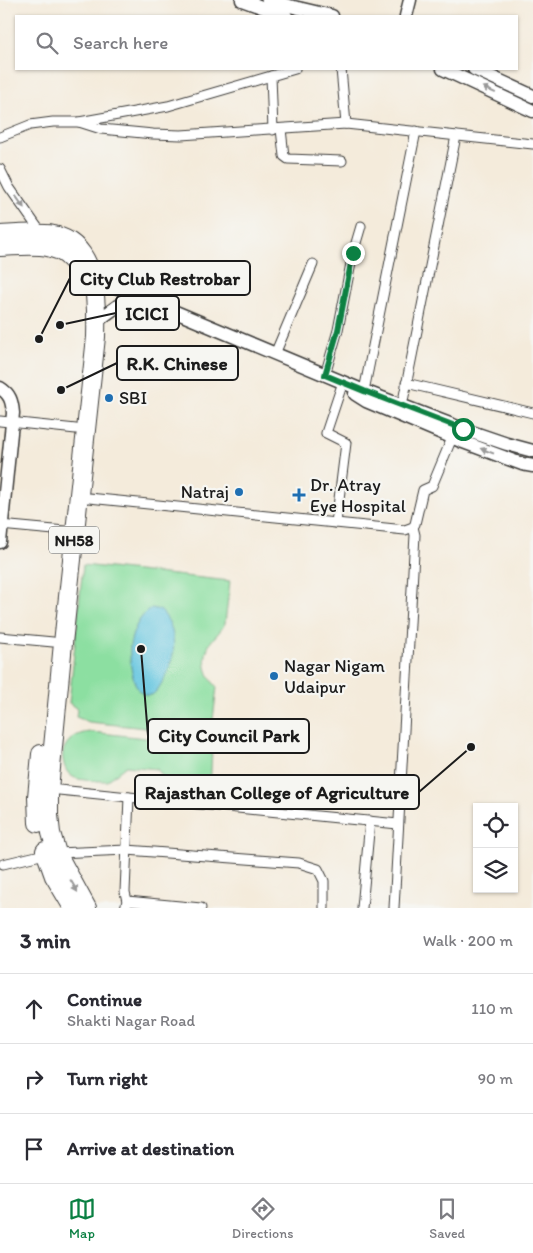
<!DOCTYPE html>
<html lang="en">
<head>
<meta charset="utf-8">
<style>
  :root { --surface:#fff; --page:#f7f7f7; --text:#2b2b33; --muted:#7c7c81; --line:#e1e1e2; --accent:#0b8043 }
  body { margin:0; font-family:Itim,sans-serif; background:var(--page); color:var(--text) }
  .controls { position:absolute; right:15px; bottom:15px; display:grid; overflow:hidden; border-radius:0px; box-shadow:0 1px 4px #0004 }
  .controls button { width:45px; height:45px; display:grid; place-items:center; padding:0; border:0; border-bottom:1px solid var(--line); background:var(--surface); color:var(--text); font:25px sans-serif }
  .stop { position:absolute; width:15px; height:15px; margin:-11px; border:4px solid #0b8043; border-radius:50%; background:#fff }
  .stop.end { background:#0b8043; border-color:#fff; box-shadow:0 1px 5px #0008 }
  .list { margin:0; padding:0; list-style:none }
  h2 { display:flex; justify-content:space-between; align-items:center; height:65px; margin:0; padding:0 20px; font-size:21px }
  h2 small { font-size:16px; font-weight:400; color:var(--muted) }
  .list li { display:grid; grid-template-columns:32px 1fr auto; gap:15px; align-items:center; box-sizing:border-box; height:70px; padding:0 20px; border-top:1px solid var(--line) }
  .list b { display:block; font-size:19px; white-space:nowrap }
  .list p { margin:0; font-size:16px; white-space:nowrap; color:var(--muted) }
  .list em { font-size:16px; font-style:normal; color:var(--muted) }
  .icon { flex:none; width:28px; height:28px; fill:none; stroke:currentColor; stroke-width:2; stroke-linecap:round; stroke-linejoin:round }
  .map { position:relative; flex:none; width:533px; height:908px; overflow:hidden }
  .search { position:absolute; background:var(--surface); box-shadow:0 1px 4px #0004; left:15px; right:15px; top:15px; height:55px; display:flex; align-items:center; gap:12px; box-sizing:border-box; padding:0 18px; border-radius:0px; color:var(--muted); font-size:19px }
  .sheet { height:275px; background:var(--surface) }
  nav { display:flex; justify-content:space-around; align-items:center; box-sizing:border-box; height:70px; border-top:1px solid var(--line); background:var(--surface); font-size:14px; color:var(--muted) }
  nav a { display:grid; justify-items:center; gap:2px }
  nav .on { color:var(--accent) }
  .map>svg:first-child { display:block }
  .green { fill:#8cdfa1; stroke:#547e5e }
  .water { fill:#61c4df; stroke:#3e707e }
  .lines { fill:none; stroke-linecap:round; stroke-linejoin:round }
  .street-casing { stroke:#3c3b39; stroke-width:11 }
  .secondary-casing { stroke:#3c3b39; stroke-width:15 }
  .highway-casing { stroke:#3c3b39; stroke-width:20 }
  .street { stroke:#fff; stroke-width:9 }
  .secondary { stroke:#fff; stroke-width:12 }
  .highway { stroke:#fff; stroke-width:18 }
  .oneway { fill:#999 }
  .route { stroke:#0b8043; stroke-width:6 }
  .poi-dot { fill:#1f6fb2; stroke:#f6f6f2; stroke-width:2 }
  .labels { text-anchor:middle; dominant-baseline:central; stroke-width:4.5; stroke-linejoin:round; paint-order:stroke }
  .shield { fill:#f6f6f2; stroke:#5d5d5c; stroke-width:1 }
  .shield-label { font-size:16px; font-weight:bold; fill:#1c1c1c }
  .poi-label { font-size:18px; fill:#1c1c1c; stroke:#f6f6f2; text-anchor:start }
  .leader { fill:none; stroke:#1c1c1c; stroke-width:2 }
  .callout-dot { fill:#1c1c1c; stroke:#f6f6f2; stroke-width:2 }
  .callout { fill:#f6f6f2; stroke:#1c1c1c; stroke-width:2 }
  .callout-label { font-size:19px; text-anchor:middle; font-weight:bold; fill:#1c1c1c }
</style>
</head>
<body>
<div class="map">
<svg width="533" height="908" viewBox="0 0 533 908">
  <rect width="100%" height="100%" fill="#f6f6f2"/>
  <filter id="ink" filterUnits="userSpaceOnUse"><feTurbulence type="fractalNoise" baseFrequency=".02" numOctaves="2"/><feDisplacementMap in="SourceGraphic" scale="10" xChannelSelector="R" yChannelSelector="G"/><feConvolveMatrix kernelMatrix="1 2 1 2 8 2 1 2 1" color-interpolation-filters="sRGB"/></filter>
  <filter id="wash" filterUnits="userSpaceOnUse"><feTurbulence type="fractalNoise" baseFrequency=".0096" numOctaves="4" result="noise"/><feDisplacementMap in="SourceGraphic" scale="20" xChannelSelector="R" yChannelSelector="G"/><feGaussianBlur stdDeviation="1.12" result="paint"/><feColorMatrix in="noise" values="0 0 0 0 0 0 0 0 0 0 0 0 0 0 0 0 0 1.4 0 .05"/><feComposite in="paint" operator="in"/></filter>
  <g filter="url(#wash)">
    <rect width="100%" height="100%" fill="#f4ebdb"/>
    <g class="green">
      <path d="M83,565l147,16 -5,42c-3,7 -8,11 -12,16 -12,15 -9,35 4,48l-6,48 -122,-13 -13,-5 1,-8 -8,-6z"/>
      <path d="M92,732l115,13 5,3 -2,45 -37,-4 -16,-20 -31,-3 -19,15c-9,0 -27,0 -34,-4 -5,-3 -8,-8 -9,-13 -6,-18 10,-32 28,-32z"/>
    </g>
    <path class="water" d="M152,608l8,2c20,18 16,54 1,74 -2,4 -6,10 -10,11 -19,5 -22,-37 -21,-48 1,-13 9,-32 22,-39z"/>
  </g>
  <g filter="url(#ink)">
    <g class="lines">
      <defs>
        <g id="street">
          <polyline points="341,69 346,124"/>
          <polyline points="271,76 273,130"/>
          <polyline points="79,122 101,129 153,134 181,135 346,124 533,144"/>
          <polyline points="281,129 284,156 288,159 342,161"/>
          <polyline points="0,137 30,125 53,122 79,122 168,106 295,69"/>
          <polyline points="0,169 9,187 42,234"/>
          <polyline points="275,354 313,264"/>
          <polyline points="325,375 338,330 353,253 361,226"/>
          <polyline points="406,383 533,413"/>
          <polyline points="364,391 416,131"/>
          <polyline points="402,406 456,136"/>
          <polyline points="0,421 76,429"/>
          <polyline points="79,497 405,530 413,527 415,524 423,490 432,486 452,438"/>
          <polyline points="336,523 346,443 326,433 343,382"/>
          <polyline points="0,525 65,531"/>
          <polyline points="0,637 53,642"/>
          <polyline points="49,789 398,824"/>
          <polyline points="57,853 127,850 299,863 318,869 324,881 324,908"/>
          <polyline points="3,864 45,854"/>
          <polyline points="127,901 201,908"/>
          <polyline points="125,908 127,901 125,892 129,797"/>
          <polyline points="362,908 370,821"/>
          <polyline points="394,908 415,535 413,527"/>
        </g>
        <g id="secondary">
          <polyline points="242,0 286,16"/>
          <polyline points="268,0 277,3 332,16"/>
          <polyline points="406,16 410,0"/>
          <polyline points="443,69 533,111"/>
          <polyline points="474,69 533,96"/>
          <polyline points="92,277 364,391 463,429 507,444 533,451"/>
          <polyline points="97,321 134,294"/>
          <path d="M0,388c10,6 12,13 13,25l-13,129"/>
          <polyline points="355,394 366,401 463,442 522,464 533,466"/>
        </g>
        <g id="highway">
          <path d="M0,235c18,-1 37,-3 54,0 44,10 43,67 42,102l-33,306 -14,146v26l2,18 6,20 30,55"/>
          <path d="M0,247c29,-1 62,-8 78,22"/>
          <polyline points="38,823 37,797 41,754"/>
          <polyline points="45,851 54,876 73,908"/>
        </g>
      </defs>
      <use href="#street" class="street-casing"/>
      <use href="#secondary" class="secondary-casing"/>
      <use href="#highway" class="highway-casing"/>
      <use href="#street" class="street"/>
      <use href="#secondary" class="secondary"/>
      <use href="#highway" class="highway"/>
    </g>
    <defs><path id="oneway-solid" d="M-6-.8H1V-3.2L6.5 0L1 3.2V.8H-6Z" transform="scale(1.25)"/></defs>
    <g class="oneway">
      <use href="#oneway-solid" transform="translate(489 90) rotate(-155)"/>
      <use href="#oneway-solid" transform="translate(20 202) rotate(55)"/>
      <use href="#oneway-solid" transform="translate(487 451) rotate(-159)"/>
      <use href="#oneway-solid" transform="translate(74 886) rotate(60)"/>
    </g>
  </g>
  <g class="lines" filter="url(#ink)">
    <polyline class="route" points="353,253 338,330 325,375 364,391 463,429"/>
  </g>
  <g class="poi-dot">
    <circle cx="109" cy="398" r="5"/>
    <circle cx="239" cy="492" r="5"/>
    <path d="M296.5 487.5h5v5h5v5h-5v5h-5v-5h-5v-5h5z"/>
    <circle cx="274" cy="676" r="5"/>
  </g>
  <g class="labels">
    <rect class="shield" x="49" y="526.5" width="50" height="27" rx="4"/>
    <g class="shield-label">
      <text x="74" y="540">NH58</text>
    </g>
    <g class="poi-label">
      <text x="119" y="398">SBI</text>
      <text x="310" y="485">Dr. Atray<tspan x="310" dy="21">Eye Hospital</tspan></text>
      <text x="229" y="492" text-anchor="end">Natraj</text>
      <text x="284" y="666">Nagar Nigam<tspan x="284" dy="21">Udaipur</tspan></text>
    </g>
  </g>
  <path class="leader" d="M39 339L70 278M60 325L116 313M61 390L117 363M141 649L148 736M471 747L419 792"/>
  <g class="callout-dot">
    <circle cx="39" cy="339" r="5"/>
    <circle cx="60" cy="325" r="5"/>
    <circle cx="61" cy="390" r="5"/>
    <circle cx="141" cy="649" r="5"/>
    <circle cx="471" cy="747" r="5"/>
  </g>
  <g class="callout">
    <rect x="70" y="261" width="180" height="34" rx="5"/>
    <rect x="116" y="296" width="63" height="34" rx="5"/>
    <rect x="117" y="346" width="121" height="34" rx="5"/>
    <rect x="148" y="719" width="161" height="34" rx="5"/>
    <rect x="135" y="775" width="284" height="34" rx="5"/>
  </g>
  <g class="callout-label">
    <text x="160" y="285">City Club Restrobar</text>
    <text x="147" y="320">ICICI</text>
    <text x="177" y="370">R.K. Chinese</text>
    <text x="229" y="742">City Council Park</text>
    <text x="277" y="799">Rajasthan College of Agriculture</text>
  </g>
</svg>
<div class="controls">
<button><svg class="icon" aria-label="locate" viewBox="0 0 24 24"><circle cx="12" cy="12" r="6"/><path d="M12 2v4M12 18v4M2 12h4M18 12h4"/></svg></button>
<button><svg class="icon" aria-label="layers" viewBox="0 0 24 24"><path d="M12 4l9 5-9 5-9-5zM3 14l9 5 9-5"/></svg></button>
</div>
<div class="stop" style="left:463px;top:429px"></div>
<div class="stop end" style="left:353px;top:253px"></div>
<div class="search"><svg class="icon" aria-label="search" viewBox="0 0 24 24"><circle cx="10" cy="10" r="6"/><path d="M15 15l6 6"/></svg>Search here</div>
</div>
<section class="sheet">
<h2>3 min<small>Walk · 200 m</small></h2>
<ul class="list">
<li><svg class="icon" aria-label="ahead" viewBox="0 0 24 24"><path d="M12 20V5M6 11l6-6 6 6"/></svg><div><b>Continue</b><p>Shakti Nagar Road</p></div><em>110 m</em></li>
<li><svg class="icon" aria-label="right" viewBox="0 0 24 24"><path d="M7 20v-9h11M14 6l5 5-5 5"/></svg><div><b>Turn right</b></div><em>90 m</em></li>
<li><svg class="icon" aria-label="arrive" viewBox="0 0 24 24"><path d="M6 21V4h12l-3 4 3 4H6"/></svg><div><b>Arrive at destination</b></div></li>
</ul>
</section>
<nav>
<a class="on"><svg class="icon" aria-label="map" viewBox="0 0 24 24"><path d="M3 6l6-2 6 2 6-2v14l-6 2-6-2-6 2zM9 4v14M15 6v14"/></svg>Map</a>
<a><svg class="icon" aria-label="directions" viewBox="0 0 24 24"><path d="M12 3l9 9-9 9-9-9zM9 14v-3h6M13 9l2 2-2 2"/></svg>Directions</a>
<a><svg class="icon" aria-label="saved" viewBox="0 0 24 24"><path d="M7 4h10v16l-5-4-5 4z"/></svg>Saved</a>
</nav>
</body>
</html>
